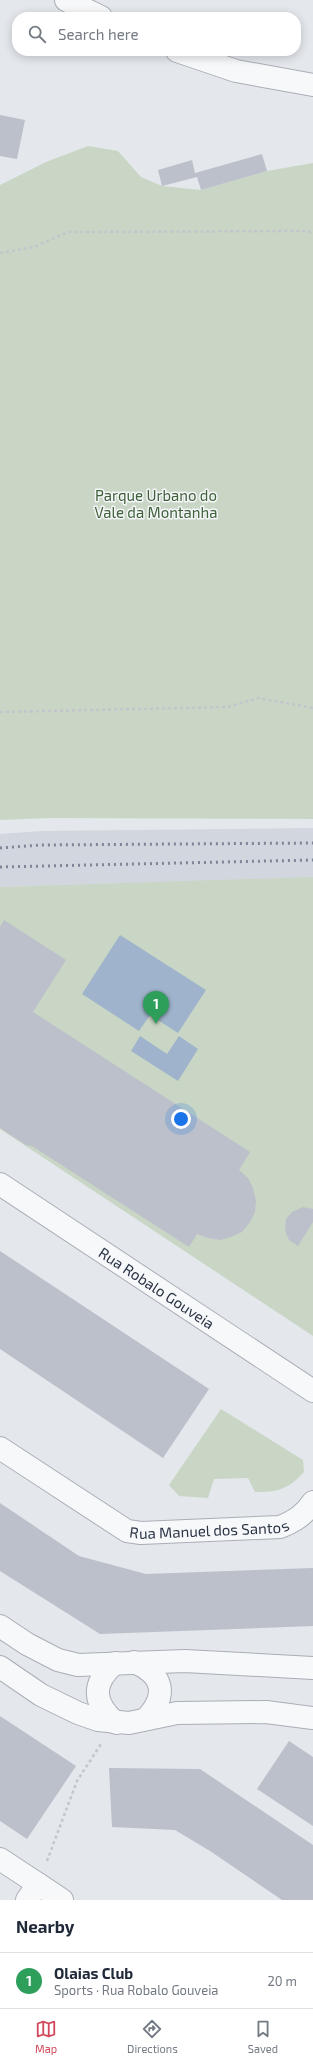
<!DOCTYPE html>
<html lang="en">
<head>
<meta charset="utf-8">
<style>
  :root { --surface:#fff; --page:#f2f2f3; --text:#1f2937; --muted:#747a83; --line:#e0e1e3; --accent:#d1495b }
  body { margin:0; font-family:"Exo 2",sans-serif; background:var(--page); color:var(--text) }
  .you { position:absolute; left:181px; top:1119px; width:14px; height:14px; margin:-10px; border:3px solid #fff; border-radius:50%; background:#1a73e8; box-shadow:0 0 0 6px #1a73e833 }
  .badge { display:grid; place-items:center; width:26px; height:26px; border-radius:50%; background:var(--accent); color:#fff; font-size:13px; font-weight:700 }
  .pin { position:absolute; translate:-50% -33px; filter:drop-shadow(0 1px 2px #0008) }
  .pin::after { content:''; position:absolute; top:21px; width:14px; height:12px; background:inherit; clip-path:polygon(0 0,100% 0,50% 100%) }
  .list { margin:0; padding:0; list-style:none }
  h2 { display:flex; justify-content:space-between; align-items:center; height:52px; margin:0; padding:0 16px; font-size:17px }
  h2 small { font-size:13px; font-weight:400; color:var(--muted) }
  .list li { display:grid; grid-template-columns:26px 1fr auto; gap:12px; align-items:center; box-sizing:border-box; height:56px; padding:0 16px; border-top:1px solid var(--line) }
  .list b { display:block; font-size:15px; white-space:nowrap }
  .list p { margin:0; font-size:13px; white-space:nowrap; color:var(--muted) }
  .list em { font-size:13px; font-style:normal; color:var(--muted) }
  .icon { flex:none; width:22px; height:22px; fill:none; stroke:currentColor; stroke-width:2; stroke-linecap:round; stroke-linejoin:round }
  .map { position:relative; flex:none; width:313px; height:1900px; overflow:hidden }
  .search { position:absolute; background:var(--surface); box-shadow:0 2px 10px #0003; left:12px; right:12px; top:12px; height:44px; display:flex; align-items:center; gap:10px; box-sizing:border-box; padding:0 14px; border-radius:16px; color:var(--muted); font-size:15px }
  .sheet { height:108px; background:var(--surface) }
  nav { display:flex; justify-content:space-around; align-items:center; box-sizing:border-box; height:56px; border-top:1px solid var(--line); background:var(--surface); font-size:11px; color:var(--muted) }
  nav a { display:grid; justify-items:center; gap:2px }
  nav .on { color:var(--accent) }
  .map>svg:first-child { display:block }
  .built { fill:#d2d6de }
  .green { fill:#c9d6c5 }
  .water { fill:#9fb4cc }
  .building { fill:#bbc0ca }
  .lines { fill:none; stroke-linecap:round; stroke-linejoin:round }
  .minor-casing { stroke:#a9aeb7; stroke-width:24 }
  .path { stroke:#c2c5cb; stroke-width:2.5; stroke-dasharray:3 3; stroke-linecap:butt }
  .minor { stroke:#f7f8fa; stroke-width:22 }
  .rail { stroke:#7d8696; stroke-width:3; stroke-dasharray:2 4; stroke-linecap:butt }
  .labels { text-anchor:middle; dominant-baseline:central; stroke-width:3; stroke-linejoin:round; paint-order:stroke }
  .park-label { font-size:15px; fill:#3f6138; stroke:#f4f6f9 }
  .street-label { font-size:15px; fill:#2b3445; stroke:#f4f6f9 }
</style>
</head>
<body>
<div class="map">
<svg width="313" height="1900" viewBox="0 0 313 1900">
  <rect width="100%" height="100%" fill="#e4e7ec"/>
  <polygon class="built" points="313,828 313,878 0,887 0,834 42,831"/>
  <g class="green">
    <polygon points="88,146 118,151 141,177 162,186 201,190 267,171 313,163 313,819 49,818 0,820 0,185 46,162"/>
    <polygon points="313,877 313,1336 0,1129 0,887"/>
    <path d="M221,1409l82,51 1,12c-14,16 -27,21 -49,20l-7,-14 -34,1 -6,19 -29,-2 -10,-11z"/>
  </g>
  <g class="water">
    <polygon points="120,935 206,990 178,1033 150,1015 139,1031 82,994"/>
    <polygon points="140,1036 167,1054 179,1036 198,1049 178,1081 131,1051"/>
  </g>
  <g class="building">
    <polygon points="0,115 25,120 17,159 0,156"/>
    <polygon points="262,154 267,171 201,190 197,177 162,186 158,170 192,160 195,173"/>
    <polygon points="4,920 66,960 33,1012 250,1152 239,1170 248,1178 253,1188 256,1200 255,1212 250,1222 242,1232 231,1237 220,1240 208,1238 197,1234 189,1247 32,1146 26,1145 0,1128 0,927"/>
    <polygon points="303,1207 313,1209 313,1222 298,1246 289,1240 285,1230 286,1219 292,1212"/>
    <polygon points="0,1251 209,1389 163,1458 0,1349"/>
    <polygon points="0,1503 79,1556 146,1574 313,1568 313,1626 100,1634 0,1571"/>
    <polygon points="0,1716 76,1766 27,1839 0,1821"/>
    <polygon points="289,1741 313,1757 313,1826 257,1789"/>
    <polygon points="109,1768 200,1769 313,1845 313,1900 282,1900 210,1851 175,1830 112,1827"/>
  </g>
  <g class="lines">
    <defs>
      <g id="minor">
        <polyline points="66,0 101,17"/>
        <polyline points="177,51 236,71 313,85"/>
        <path id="s1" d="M0,1184l313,207"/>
        <path id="s2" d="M0,1448l127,83 14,2 139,-6c15,-6 24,-12 33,-25"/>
        <polyline points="0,1626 27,1644 58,1660 78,1665 185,1661 313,1668"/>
        <path d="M134,1662c30,13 34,33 12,57"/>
        <path d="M115,1663c-24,21 -22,40 1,60"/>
        <polyline points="0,1667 41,1695 78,1713 98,1720 129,1723 177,1713 266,1712 313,1718"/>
        <polyline points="0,1859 38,1884 27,1900"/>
        <polyline points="38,1884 62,1900"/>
      </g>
    </defs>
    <use href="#minor" class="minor-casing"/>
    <g class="path">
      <polyline points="0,253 34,247 68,232 307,231 313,233"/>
      <polyline points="0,712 228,707 258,698 313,708"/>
      <polyline points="47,1861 77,1781 101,1744"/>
    </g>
    <use href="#minor" class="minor"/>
    <g class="rail">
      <polyline points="0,848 41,845 313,843"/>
      <polyline points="0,867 313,860"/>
    </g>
  </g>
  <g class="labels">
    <g class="park-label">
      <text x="156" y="495">Parque Urbano do<tspan x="156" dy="17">Vale da Montanha</tspan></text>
    </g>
    <g class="street-label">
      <text stroke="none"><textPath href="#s1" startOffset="188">Rua Robalo Gouveia</textPath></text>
      <text stroke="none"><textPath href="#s2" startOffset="234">Rua Manuel dos Santos</textPath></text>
    </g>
  </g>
</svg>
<div class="you"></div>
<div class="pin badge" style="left:156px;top:1024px;background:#2e9e5b">1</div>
<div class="search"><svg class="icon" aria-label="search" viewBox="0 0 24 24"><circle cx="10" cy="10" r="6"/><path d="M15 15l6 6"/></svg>Search here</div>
</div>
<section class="sheet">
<h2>Nearby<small></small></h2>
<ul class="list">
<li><span class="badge" style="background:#2e9e5b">1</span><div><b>Olaias Club</b><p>Sports · Rua Robalo Gouveia</p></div><em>20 m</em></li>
</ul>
</section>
<nav>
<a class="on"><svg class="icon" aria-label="map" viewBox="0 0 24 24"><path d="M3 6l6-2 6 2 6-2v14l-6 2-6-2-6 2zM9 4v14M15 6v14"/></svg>Map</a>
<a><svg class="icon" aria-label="directions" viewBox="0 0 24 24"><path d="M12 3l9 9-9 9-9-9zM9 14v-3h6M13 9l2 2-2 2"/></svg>Directions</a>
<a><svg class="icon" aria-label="saved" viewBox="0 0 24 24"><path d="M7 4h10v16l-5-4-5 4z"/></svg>Saved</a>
</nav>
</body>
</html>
